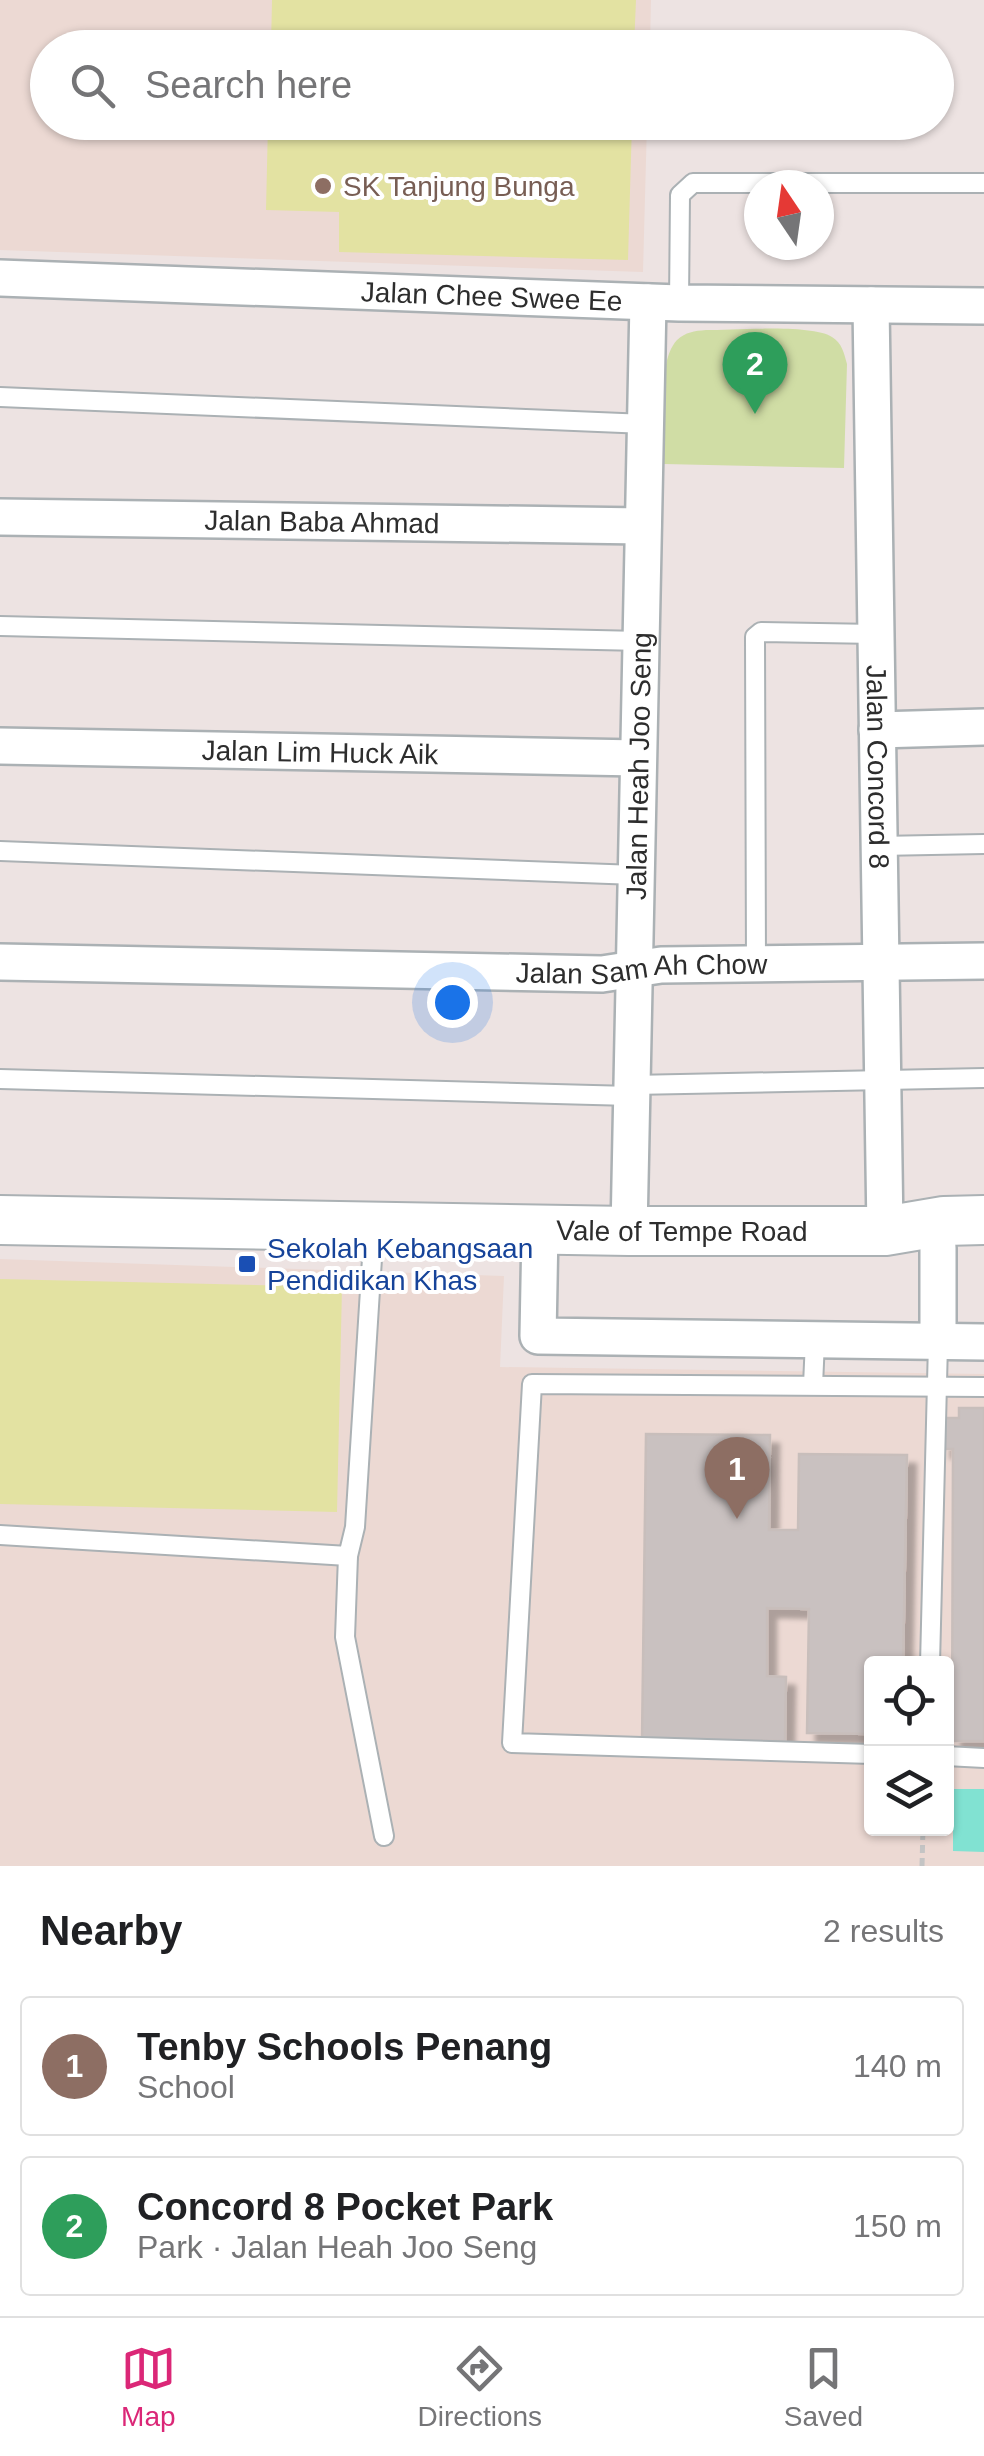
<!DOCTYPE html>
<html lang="en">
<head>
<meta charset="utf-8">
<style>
  :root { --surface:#fff; --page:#f6f6f6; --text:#202124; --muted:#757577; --line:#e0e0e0; --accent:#db2777 }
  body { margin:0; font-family:Arial,sans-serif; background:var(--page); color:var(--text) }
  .controls { position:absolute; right:30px; bottom:30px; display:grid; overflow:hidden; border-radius:10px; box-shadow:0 2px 8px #0004 }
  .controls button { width:90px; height:90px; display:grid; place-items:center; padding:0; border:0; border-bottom:2px solid var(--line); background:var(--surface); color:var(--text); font:50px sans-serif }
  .compass { position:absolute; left:744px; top:170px; width:90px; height:90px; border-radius:50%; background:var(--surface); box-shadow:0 2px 8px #0004; rotate:347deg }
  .you { position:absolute; left:452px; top:1002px; width:35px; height:35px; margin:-25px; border:8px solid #fff; border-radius:50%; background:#1a73e8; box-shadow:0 0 0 15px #1a73e833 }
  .badge { display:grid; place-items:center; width:65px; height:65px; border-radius:50%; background:var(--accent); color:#fff; font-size:32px; font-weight:700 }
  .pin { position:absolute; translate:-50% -82px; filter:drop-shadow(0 2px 5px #0008) }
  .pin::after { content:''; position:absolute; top:52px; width:35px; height:30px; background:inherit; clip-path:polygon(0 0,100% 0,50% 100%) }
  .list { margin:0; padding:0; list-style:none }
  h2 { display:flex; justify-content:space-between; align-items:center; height:130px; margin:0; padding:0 40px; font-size:42px }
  h2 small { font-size:32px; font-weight:400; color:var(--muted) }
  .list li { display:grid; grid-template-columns:65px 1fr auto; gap:30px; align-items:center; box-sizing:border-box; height:140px; margin:0 20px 20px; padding:0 20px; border:2px solid var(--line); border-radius:10px }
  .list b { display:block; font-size:38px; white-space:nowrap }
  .list p { margin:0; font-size:32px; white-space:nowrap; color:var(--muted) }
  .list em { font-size:32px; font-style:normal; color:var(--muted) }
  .icon { flex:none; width:55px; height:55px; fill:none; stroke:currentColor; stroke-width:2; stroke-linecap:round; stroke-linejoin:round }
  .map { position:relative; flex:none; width:984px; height:1866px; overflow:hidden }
  .search { position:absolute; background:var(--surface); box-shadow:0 2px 8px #0004; left:30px; right:30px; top:30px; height:110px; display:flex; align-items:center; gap:25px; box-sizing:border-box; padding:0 35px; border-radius:55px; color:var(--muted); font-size:38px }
  .sheet { height:450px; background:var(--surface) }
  nav { display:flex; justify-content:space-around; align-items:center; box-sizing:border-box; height:140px; border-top:2px solid var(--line); background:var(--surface); font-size:28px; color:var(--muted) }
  nav a { display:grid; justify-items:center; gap:5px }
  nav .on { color:var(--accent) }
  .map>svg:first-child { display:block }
  .education { fill:#ecd9d3; fill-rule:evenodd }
  .green { fill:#d0dda5 }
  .pitch { fill:#e3e2a2 }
  .water { fill:#81e2d2 }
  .building { fill:#c9c1c0; stroke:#c8bebb; stroke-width:2.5; filter:url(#shadow) }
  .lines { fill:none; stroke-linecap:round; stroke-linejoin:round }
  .service-casing { stroke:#abb1b4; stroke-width:22 }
  .minor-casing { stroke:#abb1b4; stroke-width:40 }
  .secondary-casing { stroke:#abb1b4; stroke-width:52 }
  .path { stroke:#c4c4c4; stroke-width:5; stroke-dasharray:8 5; stroke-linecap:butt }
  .service { stroke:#fff; stroke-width:18 }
  .minor { stroke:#fff; stroke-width:35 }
  .secondary { stroke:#fff; stroke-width:48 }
  .education-dot { fill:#8d6e63; stroke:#fff; stroke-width:4 }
  .transit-dot { fill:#1a4fb4; stroke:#fff; stroke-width:4 }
  .labels { text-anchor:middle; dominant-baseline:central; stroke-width:8; stroke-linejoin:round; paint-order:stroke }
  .education-label { font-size:28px; fill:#785e54; stroke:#fff; text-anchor:start }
  .street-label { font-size:28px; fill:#2d2d2d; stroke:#fff }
  .transit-label { font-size:28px; fill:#164399; stroke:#fff; text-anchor:start }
</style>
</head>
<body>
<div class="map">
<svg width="984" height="1866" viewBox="0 0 984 1866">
  <defs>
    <filter id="shadow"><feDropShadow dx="9" dy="9" stdDeviation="2.5" flood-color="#0004"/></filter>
  </defs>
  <rect width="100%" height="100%" fill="#ede3e2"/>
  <g class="education">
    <polygon points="0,0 651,0 650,47 48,48 48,122 647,123 643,272 0,250"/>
    <path d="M0,1259l504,17 -4,91 484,7v492h-984zM872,1664h74v164h-74z"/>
  </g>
  <path class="green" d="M706,330c28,0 105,-6 126,7 10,6 12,16 15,27l-3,104 -180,-4c0,-31 -8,-102 13,-124 9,-8 17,-9 29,-10z"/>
  <g class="pitch">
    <polygon points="272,0 636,0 634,47 271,47"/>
    <polygon points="268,123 632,123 628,260 339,252 339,212 266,210"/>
    <polygon points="0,1279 342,1287 337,1512 0,1504"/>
  </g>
  <polygon class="water" points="953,1789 984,1789 984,1852 953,1851"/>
  <g class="building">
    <polygon points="959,1408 984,1408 984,1741 952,1741 953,1449 942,1449 943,1418 959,1418"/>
    <polygon points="646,1434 770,1435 769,1530 798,1530 799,1454 907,1455 903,1664 872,1664 872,1734 807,1733 809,1609 767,1608 767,1676 786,1677 785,1741 642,1740"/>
  </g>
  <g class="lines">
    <defs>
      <g id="service">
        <polyline points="679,303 680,195 693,183 984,183"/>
        <polyline points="0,397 646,424"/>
        <polyline points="0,626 641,641"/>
        <polyline points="879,846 984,844"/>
        <polyline points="0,851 636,875"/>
        <polyline points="756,965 755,637 761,632 876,634"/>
        <polyline points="0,1079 631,1096"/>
        <polyline points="632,1085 984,1078"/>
        <polyline points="374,1227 355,1527 348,1556 345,1637 384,1836"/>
        <polyline points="813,1385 815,1341"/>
        <polyline points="0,1535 348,1556"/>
        <polyline points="930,1664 938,1343"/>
        <polyline points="872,1754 512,1743 532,1384 984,1387"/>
        <polyline points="946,1756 984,1758"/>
      </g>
      <g id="minor">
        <path id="s1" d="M0,278l679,25 305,3"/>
        <path id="s2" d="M871,305l14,926"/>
        <path id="s3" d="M0,517l643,9"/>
        <polyline points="877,730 984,727"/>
        <path id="s4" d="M0,746l638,12"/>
        <path id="s5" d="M0,962l602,12 59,-9 323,-4"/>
        <polyline points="540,1230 538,1336 984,1342"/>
        <path id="s6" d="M629,1231l19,-929"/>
        <polyline points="938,1343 938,1248"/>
      </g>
      <g id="secondary">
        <path id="s7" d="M0,1220l629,11h256l59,-10 40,-1"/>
      </g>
    </defs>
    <use href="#service" class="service-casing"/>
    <use href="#minor" class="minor-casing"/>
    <use href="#secondary" class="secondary-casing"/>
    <polyline class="path" points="922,1866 923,1828"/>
    <use href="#service" class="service"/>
    <use href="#minor" class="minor"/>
    <use href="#secondary" class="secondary"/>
  </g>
  <circle class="education-dot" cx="323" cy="186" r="10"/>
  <rect class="transit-dot" x="237" y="1254" width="20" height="20" rx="5"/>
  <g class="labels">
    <g class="education-label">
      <text x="343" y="186">SK Tanjung Bunga</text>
    </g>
    <g class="street-label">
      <text stroke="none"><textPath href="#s1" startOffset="492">Jalan Chee Swee Ee</textPath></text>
      <text stroke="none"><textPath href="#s3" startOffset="322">Jalan Baba Ahmad</textPath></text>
      <text stroke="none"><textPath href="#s4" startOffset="320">Jalan Lim Huck Aik</textPath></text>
      <text stroke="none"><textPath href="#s6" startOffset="465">Jalan Heah Joo Seng</textPath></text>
      <text stroke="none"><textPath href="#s2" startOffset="462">Jalan Concord 8</textPath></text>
      <text stroke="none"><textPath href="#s5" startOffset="642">Jalan Sam Ah Chow</textPath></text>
      <text stroke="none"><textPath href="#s7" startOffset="682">Vale of Tempe Road</textPath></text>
    </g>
    <g class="transit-label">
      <text x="267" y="1248">Sekolah Kebangsaan<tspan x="267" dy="32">Pendidikan Khas</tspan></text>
    </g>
  </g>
</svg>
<div class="controls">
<button><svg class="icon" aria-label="locate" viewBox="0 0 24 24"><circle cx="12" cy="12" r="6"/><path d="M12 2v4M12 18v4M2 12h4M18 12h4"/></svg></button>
<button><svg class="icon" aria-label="layers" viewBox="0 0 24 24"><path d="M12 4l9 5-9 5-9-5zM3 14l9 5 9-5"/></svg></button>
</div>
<svg class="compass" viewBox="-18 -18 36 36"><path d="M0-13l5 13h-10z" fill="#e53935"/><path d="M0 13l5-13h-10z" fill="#757577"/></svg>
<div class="you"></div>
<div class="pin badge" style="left:737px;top:1519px;background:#8d6e63">1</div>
<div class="pin badge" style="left:755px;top:414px;background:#2e9e5b">2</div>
<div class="search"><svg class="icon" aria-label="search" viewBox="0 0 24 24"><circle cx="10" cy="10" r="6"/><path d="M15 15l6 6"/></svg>Search here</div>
</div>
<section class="sheet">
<h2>Nearby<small>2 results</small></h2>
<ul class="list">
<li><span class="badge" style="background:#8d6e63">1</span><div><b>Tenby Schools Penang</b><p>School</p></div><em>140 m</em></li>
<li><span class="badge" style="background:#2e9e5b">2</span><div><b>Concord 8 Pocket Park</b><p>Park · Jalan Heah Joo Seng</p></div><em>150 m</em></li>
</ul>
</section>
<nav>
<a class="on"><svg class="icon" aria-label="map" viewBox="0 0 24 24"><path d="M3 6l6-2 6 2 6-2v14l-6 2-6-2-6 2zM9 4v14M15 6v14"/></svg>Map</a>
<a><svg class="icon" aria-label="directions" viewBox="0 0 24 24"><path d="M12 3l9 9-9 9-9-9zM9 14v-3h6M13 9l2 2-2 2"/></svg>Directions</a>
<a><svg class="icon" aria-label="saved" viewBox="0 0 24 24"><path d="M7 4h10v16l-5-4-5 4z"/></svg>Saved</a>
</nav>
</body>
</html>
